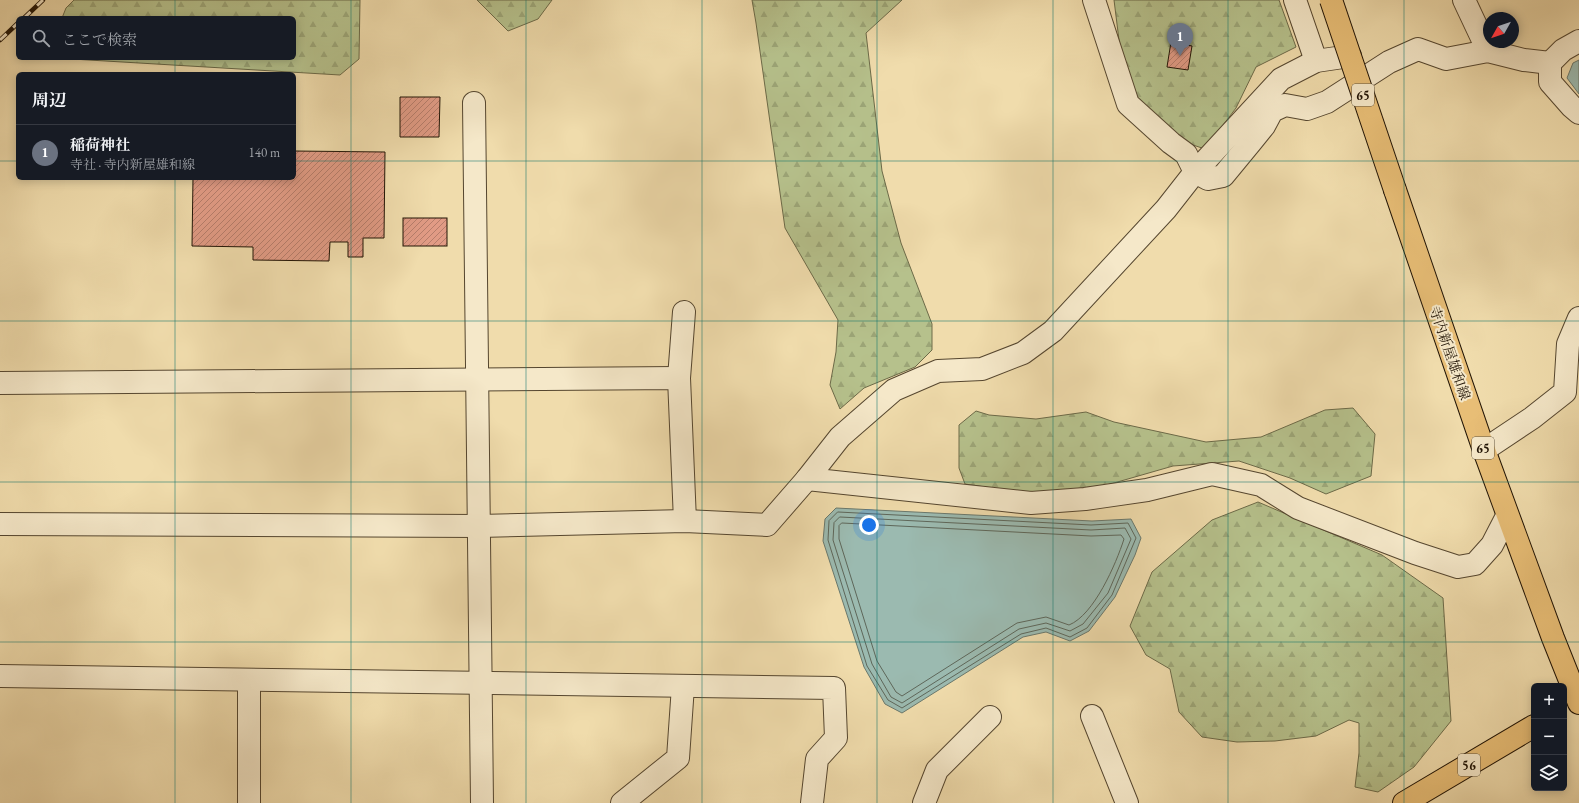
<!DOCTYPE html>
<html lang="ja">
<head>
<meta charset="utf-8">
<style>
  :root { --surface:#171b24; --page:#20242c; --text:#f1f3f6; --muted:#9ea1a6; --line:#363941; --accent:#7c3aed }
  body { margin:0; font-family:"EB Garamond","Noto Serif JP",serif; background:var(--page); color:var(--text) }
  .controls { position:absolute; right:12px; bottom:12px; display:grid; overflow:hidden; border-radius:6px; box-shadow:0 2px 10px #0003 }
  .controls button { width:36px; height:36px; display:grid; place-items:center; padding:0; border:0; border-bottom:1px solid var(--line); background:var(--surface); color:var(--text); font:20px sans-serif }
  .compass { position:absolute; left:1483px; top:12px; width:36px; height:36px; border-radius:50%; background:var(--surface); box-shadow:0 2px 10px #0003; rotate:230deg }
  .you { position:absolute; left:869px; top:525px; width:14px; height:14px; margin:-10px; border:3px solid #fff; border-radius:50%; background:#1a73e8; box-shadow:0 0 0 6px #1a73e833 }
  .badge { display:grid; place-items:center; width:26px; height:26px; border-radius:50%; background:var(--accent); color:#fff; font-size:13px; font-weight:700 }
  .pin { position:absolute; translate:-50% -33px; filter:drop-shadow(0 1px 2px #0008) }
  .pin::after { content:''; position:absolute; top:21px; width:14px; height:12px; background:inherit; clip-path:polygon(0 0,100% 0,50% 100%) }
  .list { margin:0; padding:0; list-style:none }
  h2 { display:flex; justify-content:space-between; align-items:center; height:52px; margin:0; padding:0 16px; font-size:17px }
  h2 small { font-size:13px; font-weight:400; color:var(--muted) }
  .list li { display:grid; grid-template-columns:26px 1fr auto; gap:12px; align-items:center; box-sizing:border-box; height:56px; padding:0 16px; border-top:1px solid var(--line) }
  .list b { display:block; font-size:15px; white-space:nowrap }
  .list p { margin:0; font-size:13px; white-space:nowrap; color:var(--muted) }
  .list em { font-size:13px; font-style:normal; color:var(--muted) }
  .icon { flex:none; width:22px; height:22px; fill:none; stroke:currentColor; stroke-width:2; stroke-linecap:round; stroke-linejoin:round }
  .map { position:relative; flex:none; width:1579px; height:803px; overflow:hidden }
  .search { position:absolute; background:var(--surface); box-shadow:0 2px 10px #0003; left:16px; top:16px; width:280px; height:44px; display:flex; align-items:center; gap:10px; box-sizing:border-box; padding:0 14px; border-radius:6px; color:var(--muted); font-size:15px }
  .panel { position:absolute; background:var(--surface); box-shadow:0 2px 10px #0003; left:16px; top:72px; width:280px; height:108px; border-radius:6px }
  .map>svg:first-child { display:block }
  .forest { fill:url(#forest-firs); stroke:#6c6a48 }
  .water { fill:#9bbab0; stroke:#6a786c }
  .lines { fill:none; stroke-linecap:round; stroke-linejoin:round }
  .shore { stroke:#5e675a; stroke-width:1 }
  .building { fill:url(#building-hatch); stroke:#211405 }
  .street-casing { stroke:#55462f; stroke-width:24 }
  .primary-casing { stroke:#211405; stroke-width:24 }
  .street { stroke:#f5e8c9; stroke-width:22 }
  .primary { stroke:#e8be76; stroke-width:22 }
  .rail-casing { stroke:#211405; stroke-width:4.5 }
  .rail { stroke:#f5e8c9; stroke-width:3; stroke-dasharray:9; stroke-linecap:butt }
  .primary-bridge-casing { stroke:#211405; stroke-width:24; stroke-linecap:butt }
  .primary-bridge { stroke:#e8be76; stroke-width:22 }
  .grid { fill:none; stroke:#0f766e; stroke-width:1; stroke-opacity:0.55 }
  .labels { text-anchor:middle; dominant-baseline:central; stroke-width:4; stroke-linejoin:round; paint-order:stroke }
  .shield { fill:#f5e8c9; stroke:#615440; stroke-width:1 }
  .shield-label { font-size:13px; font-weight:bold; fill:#211405 }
  .street-label { font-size:14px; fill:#211405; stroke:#f5e8c9 }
</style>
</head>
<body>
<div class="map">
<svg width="1579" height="803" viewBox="0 0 1579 803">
  <defs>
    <pattern id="forest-firs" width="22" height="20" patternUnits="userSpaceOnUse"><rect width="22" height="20" fill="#b6c18c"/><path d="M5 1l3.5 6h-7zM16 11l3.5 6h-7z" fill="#9ca577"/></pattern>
    <pattern id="building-hatch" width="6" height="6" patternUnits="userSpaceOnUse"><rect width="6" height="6" fill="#e19b85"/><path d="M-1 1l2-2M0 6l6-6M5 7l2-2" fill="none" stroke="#b67d6b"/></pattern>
  </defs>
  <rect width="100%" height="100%" fill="#f0dcac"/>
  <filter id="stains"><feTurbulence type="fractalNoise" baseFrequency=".005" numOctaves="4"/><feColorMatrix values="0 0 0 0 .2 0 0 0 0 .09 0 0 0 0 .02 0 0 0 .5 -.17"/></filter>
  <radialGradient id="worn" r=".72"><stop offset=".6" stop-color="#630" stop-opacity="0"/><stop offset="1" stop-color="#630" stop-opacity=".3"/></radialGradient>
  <g class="forest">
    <polygon points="74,0 360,0 359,59 340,75 72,59 72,58 294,58 294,18 62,18 66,8"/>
    <polygon points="477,0 552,0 538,19 508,31"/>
    <polygon points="752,0 902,0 866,33 882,171 901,243 932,324 932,350 915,367 864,388 840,409 830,385 836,352 838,320 785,228 756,23"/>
    <polygon points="1114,0 1279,0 1296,47 1256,67 1236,108 1205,149 1172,138 1138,101 1122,64"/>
    <polygon points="1353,408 1375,434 1371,476 1326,494 1290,478 1239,461 1173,466 1107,485 1032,494 965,484 959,468 959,425 976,411 989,415 1036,419 1086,412 1114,422 1206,442 1261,437 1325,410"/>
    <polygon points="1258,502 1382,555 1443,598 1451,721 1414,767 1378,792 1355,787 1359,753 1359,723 1349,720 1316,736 1275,741 1237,742 1202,737 1179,712 1170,669 1146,655 1130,626 1152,572 1212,520"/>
  </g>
  <g class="water">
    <polygon points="1579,60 1579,94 1567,78 1573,63"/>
    <polygon points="836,508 1092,521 1131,519 1141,538 1135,555 1115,597 1089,631 1070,641 1046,632 1023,637 902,713 885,704 864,667 823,541 825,519"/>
  </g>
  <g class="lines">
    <g class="shore">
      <polygon points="838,512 1091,525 1128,523 1136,538 1112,595 1087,628 1070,637 1046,628 1021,634 902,708 888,700 867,666 828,540 829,521"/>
      <polygon points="840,517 1091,530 1125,528 1131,539 1108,593 1083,624 1070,631 1046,623 1019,629 902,703 891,697 872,664 833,540 834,523"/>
      <path d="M842,523l249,13 30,-1 3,4c-8,25 -30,76 -55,86l-23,-8 -29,6 -115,73 -6,-4 -19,-31 -38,-122v-13z"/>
    </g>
  </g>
  <g class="building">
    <polygon points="1171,42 1192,46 1188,70 1167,67"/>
    <polygon points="400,97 440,97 439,137 400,137"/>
    <polygon points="294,151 385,152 384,238 363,238 363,257 348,257 348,242 330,242 329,261 253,260 253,247 192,246 193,178 294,178"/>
    <rect x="403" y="218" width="44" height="28"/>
  </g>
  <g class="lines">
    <defs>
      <g id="street">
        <polyline points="1094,0 1128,104 1171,143 1186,154 1195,172 1208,179 1223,176 1251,142 1264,126 1272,111 1285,105 1307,109 1327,102 1389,62 1418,49 1446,59 1488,51 1524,60 1550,63"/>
        <polyline points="1295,0 1316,61"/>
        <polyline points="1464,0 1488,51"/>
        <polyline points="1579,41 1563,50 1550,63 1550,82 1572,107 1579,113"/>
        <polyline points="474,103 482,803"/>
        <polyline points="679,378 684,312"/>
        <polyline points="0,383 679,378 685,521"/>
        <polyline points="1484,450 1532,418 1565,392 1568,344 1579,318"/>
        <polyline points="807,479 1031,503 1085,499 1147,490 1212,474 1261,485 1298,508 1415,553 1458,567 1475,564 1492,545 1507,516"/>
        <polyline points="0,524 479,526 685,521 767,525 807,479 840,437 894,390 938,371 982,369 1023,353 1053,331 1166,209 1195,172 1281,79 1316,61 1350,56"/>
        <polyline points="0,676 834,688 836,738 817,759 812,803"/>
        <polyline points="249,680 249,803"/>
        <polyline points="1092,716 1127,803"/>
        <polyline points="622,803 678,758 683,686"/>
        <polyline points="924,803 937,770 990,717"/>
      </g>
      <g id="primary">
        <polyline points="1395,190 1484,450 1553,638 1579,703"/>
        <polyline points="1404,803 1534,726"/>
      </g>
    </defs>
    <use href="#street" class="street-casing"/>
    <use href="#primary" class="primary-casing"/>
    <use href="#street" class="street"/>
    <use href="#primary" class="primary"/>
    <defs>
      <g id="rail">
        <polyline points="24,18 43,0"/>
        <polyline points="0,40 18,23"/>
      </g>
    </defs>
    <use href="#rail" class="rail-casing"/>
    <use href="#rail" class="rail"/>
    <defs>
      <polyline id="primary-bridge" points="1331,0 1395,190"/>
    </defs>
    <use href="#primary-bridge" class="primary-bridge-casing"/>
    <use href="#primary-bridge" class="primary-bridge"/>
  </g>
  <path class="grid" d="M175,0v18M351,0v803M526,0v803M702,0v803M877,0v803M1053,0v803M1228,0v803M1404,0v803M175,58v16M0,161h18M294,161h1285M175,178v625M0,321h1579M0,482h1579M0,642h1579"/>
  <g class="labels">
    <g class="shield">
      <rect x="1352" y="84" width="22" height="22" rx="3"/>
      <rect x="1472" y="437" width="22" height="22" rx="3"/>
      <rect x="1458" y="754" width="22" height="22" rx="3"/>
    </g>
    <g class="shield-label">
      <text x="1363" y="95">65</text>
      <text x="1483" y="448">65</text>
      <text x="1469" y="765">56</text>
    </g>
    <g class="street-label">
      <text transform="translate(1450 353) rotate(71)">寺内新屋雄和線</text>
    </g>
  </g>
  <rect width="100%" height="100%" filter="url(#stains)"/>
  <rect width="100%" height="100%" fill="url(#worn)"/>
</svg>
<div class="controls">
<button>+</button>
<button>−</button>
<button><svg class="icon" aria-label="layers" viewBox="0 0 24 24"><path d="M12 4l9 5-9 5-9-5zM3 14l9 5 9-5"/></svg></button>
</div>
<svg class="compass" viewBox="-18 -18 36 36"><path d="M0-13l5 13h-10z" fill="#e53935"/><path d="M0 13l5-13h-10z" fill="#9ea1a6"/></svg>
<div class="you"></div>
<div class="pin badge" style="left:1180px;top:56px;background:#6b7280">1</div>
<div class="search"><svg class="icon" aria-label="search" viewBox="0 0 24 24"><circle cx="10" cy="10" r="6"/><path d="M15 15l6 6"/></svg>ここで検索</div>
<section class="panel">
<h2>周辺<small></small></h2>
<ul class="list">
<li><span class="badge" style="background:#6b7280">1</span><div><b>稲荷神社</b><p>寺社 · 寺内新屋雄和線</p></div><em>140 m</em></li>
</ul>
</section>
</div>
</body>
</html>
